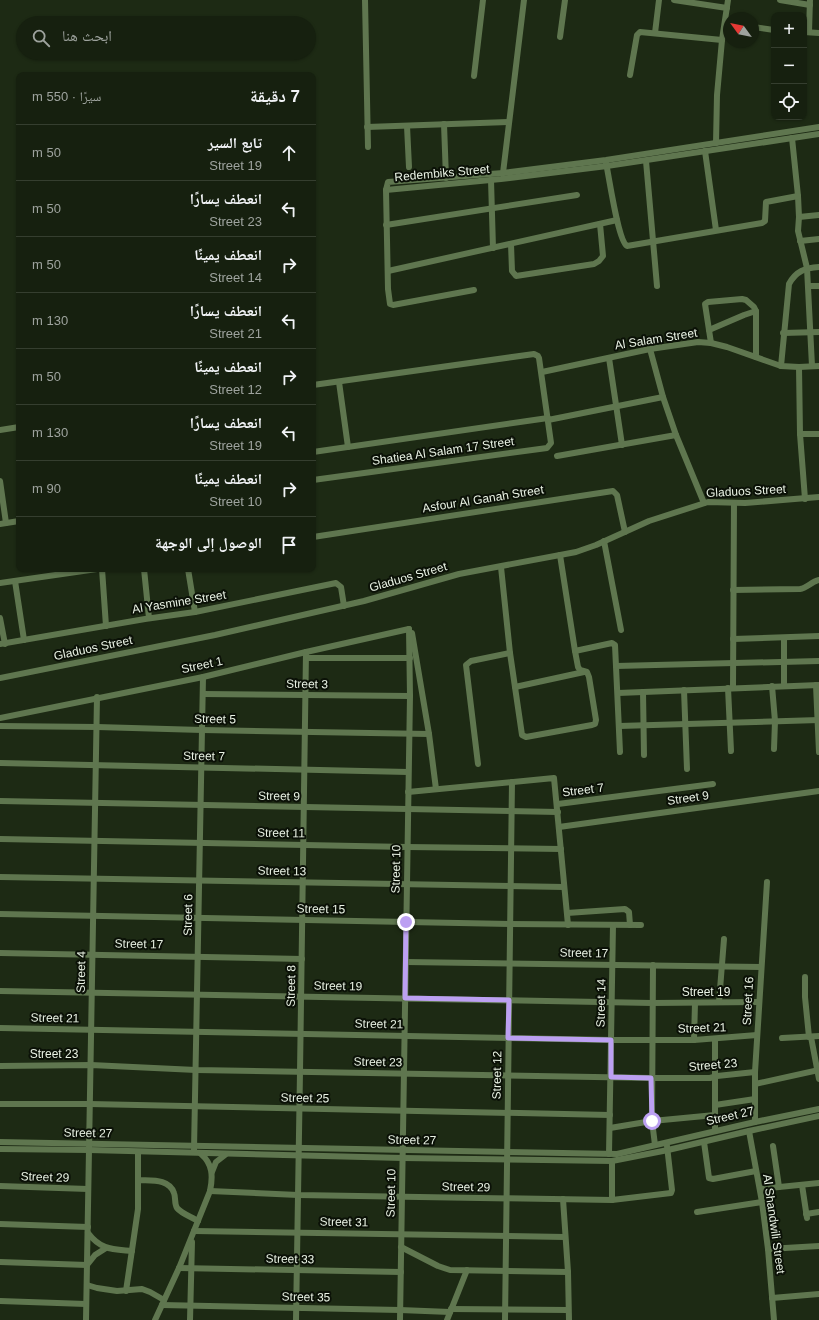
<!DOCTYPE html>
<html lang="ar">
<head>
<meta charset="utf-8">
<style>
  :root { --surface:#16200f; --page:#1f2818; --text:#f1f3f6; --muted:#9ea39e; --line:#353e2f }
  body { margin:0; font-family:Helvetica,"Noto Naskh Arabic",sans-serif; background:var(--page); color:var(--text); direction:rtl }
  .controls { position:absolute; right:12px; top:12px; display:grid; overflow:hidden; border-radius:8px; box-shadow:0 1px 3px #0004 }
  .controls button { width:36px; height:36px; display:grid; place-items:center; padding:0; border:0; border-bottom:1px solid var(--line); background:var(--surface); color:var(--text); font:20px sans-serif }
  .compass { position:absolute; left:723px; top:12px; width:36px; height:36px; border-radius:50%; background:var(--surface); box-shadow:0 1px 3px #0004; rotate:303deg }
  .stop { position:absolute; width:12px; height:12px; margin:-9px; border:3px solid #bca0f2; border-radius:50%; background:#fff }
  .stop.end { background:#bca0f2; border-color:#fff; box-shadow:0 1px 4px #0008 }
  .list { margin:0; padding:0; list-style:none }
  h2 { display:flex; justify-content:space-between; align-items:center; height:52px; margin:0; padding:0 16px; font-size:17px }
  h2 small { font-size:13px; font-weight:400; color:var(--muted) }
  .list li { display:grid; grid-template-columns:26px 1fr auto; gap:12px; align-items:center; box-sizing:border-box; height:56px; padding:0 16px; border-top:1px solid var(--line) }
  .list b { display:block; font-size:15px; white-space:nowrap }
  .list p { margin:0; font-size:13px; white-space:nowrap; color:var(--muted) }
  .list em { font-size:13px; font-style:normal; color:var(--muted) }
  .icon { flex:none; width:22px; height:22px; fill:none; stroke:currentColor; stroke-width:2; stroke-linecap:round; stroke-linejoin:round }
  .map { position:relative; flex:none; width:819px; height:1320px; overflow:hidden; direction:ltr }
  .search { position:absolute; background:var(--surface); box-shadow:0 1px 3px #0004; left:16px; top:16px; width:300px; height:44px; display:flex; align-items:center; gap:10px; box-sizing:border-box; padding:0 14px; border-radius:22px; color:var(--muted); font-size:15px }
  .panel { position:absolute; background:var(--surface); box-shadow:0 1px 3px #0004; left:16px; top:72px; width:300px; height:500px; border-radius:8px; direction:rtl }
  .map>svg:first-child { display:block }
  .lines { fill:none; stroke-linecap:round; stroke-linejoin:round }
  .minor { stroke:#5f764f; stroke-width:6 }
  .route { stroke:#bca0f2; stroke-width:5 }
  .labels { text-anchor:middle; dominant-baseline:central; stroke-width:4; stroke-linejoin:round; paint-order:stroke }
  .street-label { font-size:12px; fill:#e9f2e4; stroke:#0b1107 }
</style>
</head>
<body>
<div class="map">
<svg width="819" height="1320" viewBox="0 0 819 1320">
  <rect width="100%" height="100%" fill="#1d2a14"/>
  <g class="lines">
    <g class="minor">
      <polyline points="365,0 368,147"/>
      <polyline points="674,0 727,8"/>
      <polyline points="780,0 810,5"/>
      <polyline points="753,27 774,30"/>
      <polyline points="804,32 819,33"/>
      <polyline points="809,32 810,0"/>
      <polyline points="655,33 659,0"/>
      <polyline points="560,37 565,0"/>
      <polyline points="630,75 637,35 640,32 722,40"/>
      <polyline points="474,76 483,0"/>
      <polyline points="444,124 446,178"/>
      <polyline points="407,126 409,167"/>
      <polyline points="367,127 508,122"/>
      <polyline points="792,138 798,196 799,217 798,231 807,268 812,366"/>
      <polyline points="716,143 717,95 722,40 728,0"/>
      <polyline points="705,151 716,230"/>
      <polyline points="646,161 657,286"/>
      <path d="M606,163c3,13 12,78 21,83l135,-23 3,-2 1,-19 32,-6"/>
      <polyline points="503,173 524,0"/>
      <polyline points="491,180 493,248"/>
      <polyline points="386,190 501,179 607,166 819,134"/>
      <polyline points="799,217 819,215"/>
      <polyline points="386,225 577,195"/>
      <polyline points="800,241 819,239"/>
      <polyline points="511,244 512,271 516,276 594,264 599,261 603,256 600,224"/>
      <polyline points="388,271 617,220"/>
      <polyline points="808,286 819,286"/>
      <polyline points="474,290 393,305 390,304 388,289 386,190 388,182 503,173 606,160 819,127"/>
      <polyline points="709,330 744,315 756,311"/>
      <polyline points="783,333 819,332"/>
      <polyline points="711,343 705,304 708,302 742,299 746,300 754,307 756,311 756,357"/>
      <polyline points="650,349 663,397 676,435 704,503"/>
      <polyline points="609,358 622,445"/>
      <path d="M781,366l8,-82c7,-13 16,-16 30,-17"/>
      <polyline points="799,367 800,434 805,499"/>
      <polyline points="542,372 650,349 698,342 711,343 727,347 781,366 799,367 819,366"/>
      <polyline points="339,382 348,447"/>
      <polyline points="313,385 534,354 538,356 539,358 551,443 547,448 313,480"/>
      <polyline points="548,420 663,397"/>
      <polyline points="0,430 19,427"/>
      <polyline points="800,434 819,434"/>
      <polyline points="313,452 548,418"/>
      <polyline points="557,456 676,435"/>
      <polyline points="0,481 6,523"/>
      <polyline points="0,524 19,521"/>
      <polyline points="313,537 613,491 617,495 625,532"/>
      <polyline points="604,541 621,630"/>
      <polyline points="501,567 510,653 522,735 526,737 592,725 595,724 596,720 589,677 587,672 580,670 578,667 575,651 560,555"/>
      <polyline points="102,569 106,626"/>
      <polyline points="144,569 149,618"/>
      <polyline points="188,569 195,612"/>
      <polyline points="15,581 24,640"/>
      <polyline points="0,583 97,569"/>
      <path d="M733,590l67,-1c7,-1 11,-7 19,-9"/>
      <polyline points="0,618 5,644"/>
      <polyline points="412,633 429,734 436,789"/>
      <polyline points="784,638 784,686"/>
      <polyline points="733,639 819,636"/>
      <polyline points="0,644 145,619 195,612 336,583 341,587 344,606"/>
      <polyline points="575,651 612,643 615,645 620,752"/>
      <polyline points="306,658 410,658"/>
      <polyline points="616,666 819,661"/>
      <polyline points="0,678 215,635 364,601 459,574 576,552 596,545 649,521 708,502 745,503 819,497"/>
      <polyline points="816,685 819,752"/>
      <polyline points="772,686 775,721 774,749"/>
      <polyline points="515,687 584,672"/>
      <polyline points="728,688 731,751"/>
      <polyline points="733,688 734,503"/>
      <polyline points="684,690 687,769"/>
      <polyline points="643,692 644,755"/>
      <polyline points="618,693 819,685"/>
      <polyline points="203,694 410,696"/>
      <polyline points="0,718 203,677 306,652 409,629"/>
      <polyline points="0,726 97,727 202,730 429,734"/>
      <polyline points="619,726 819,720"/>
      <polyline points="0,763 408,772"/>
      <polyline points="478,764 466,665 471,661 510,653"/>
      <polyline points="408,792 554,778 568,925"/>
      <polyline points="0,801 558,812"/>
      <polyline points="558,804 713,784"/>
      <polyline points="559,827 819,791"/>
      <polyline points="0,839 407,847 561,849"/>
      <polyline points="0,877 564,887"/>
      <polyline points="567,913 625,909 629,912 630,925"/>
      <polyline points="0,914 510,924 641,925"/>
      <polyline points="0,953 302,959"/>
      <polyline points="406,962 761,967"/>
      <polyline points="653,965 652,1121 655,1145"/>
      <polyline points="805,977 805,997 809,1037"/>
      <polyline points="0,991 652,1003 759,1002"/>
      <polyline points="719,1002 724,939"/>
      <polyline points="0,1028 611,1040 694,1040 757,1035"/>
      <polyline points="811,1037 819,1079"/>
      <polyline points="782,1038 819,1036"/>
      <polyline points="694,1040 695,1003"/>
      <polyline points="0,1066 91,1065 196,1070 651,1078 710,1078 717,1076 755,1072"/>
      <polyline points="755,1084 819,1070"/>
      <polyline points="0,1104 90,1104 610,1115"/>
      <polyline points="715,1105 755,1099"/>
      <polyline points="755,1122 755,1072 767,882"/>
      <polyline points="610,1128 652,1121 715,1115"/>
      <polyline points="715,1131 715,1040"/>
      <polyline points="749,1131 762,1202 768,1249 774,1320"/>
      <polyline points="0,1142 617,1154 755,1122 819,1109"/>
      <polyline points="704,1142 709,1178 713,1179 756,1171"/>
      <polyline points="773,1146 779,1187"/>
      <polyline points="0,1149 89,1150 403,1158 612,1161 668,1150 749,1131 819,1116"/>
      <polyline points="194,1150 203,677"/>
      <polyline points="609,1154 613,925"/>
      <polyline points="212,1172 216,1162 225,1155"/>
      <path d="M138,1180c12,1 31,-2 36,13 2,5 0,10 3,15 5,6 15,9 21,13"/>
      <polyline points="802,1185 807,1218"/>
      <polyline points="0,1186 88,1189"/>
      <polyline points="760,1189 819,1183"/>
      <polyline points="210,1191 298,1195 612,1200 671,1193 672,1190 667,1146"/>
      <polyline points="563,1199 568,1272 569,1320"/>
      <polyline points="612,1200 612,1161"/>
      <polyline points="697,1212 762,1202"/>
      <polyline points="806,1214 819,1212"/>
      <polyline points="0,1224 88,1227"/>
      <polyline points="194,1231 565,1237"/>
      <path d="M88,1233c13,17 24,16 44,18"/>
      <polyline points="401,1247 438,1266 450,1270 568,1272"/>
      <polyline points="768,1249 819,1246"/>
      <polyline points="0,1262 87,1265 95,1255 106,1248"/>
      <polyline points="179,1268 401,1272"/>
      <polyline points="87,1285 97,1288 117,1291 142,1289 150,1292 164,1300"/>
      <polyline points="126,1291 138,1209 138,1152"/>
      <polyline points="772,1298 819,1294"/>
      <polyline points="0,1301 86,1304"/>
      <polyline points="162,1305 400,1310 450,1312"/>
      <polyline points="451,1309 568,1310"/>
      <polyline points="86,1320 97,697"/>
      <path d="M155,1320l24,-52 31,-77c3,-14 3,-27 -9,-37"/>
      <polyline points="190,1320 192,1242"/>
      <polyline points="296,1320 300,1072 306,652"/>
      <polyline points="400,1320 410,696 409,629"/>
      <polyline points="447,1320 467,1270"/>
      <polyline points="505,1320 512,782"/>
    </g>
  </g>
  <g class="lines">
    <polyline class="route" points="406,922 405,998 509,1000 508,1038 611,1040 611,1077 651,1078 652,1121"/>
  </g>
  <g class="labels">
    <g class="street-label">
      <text transform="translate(442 173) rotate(-5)">Redembiks Street</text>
      <text transform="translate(656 339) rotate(-9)">Al Salam Street</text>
      <text transform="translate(443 451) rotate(-8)">Shatiea Al Salam 17 Street</text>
      <text transform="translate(746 491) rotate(-3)">Gladuos Street</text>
      <text transform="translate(483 499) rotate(-9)">Asfour Al Ganah Street</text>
      <text transform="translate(408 577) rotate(-16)">Gladuos Street</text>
      <text transform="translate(179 602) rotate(-9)">Al Yasmine Street</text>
      <text transform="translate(93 648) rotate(-12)">Gladuos Street</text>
      <text transform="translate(202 665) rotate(-12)">Street 1</text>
      <text transform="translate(307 684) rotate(1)">Street 3</text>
      <text transform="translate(215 719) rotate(1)">Street 5</text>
      <text transform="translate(204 756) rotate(1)">Street 7</text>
      <text transform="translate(583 790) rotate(-7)">Street 7</text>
      <text transform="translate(279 796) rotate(1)">Street 9</text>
      <text transform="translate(688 798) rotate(-8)">Street 9</text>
      <text transform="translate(281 833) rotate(1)">Street 11</text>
      <text transform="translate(396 869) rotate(-89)">Street 10</text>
      <text transform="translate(282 871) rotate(1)">Street 13</text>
      <text transform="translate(321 909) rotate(1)">Street 15</text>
      <text transform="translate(188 915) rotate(-89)">Street 6</text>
      <text transform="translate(139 944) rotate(1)">Street 17</text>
      <text transform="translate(584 953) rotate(1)">Street 17</text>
      <text transform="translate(81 972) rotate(-89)">Street 4</text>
      <text transform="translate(291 986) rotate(-89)">Street 8</text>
      <text transform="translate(338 986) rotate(1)">Street 19</text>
      <text x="706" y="992">Street 19</text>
      <text transform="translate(748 1001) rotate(-87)">Street 16</text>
      <text transform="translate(601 1003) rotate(-89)">Street 14</text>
      <text transform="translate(55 1018) rotate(1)">Street 21</text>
      <text transform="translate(379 1024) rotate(1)">Street 21</text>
      <text transform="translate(702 1028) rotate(-2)">Street 21</text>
      <text x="54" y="1054">Street 23</text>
      <text transform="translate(378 1062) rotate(1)">Street 23</text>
      <text transform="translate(713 1065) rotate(-5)">Street 23</text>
      <text transform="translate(497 1075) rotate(-89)">Street 12</text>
      <text transform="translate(305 1098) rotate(1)">Street 25</text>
      <text transform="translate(730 1116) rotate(-13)">Street 27</text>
      <text transform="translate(88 1133) rotate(1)">Street 27</text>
      <text transform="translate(412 1140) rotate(1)">Street 27</text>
      <text transform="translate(45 1177) rotate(2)">Street 29</text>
      <text transform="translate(466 1187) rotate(1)">Street 29</text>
      <text transform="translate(391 1193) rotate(-89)">Street 10</text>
      <text transform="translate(344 1222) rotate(1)">Street 31</text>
      <text transform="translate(774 1224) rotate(82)">Al Shandwili Street</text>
      <text transform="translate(290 1259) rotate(1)">Street 33</text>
      <text transform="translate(306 1297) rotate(1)">Street 35</text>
    </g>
  </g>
</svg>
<div class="controls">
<button>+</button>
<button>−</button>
<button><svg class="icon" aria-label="locate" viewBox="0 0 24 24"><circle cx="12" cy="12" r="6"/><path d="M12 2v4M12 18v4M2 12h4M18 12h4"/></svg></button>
</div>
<svg class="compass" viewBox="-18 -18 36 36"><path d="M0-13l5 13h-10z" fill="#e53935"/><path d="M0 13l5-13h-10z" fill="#9ea39e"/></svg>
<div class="stop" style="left:652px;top:1121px"></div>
<div class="stop end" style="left:406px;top:922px"></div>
<div class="search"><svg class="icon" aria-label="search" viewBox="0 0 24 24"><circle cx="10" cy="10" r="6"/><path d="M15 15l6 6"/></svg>ابحث هنا</div>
<section class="panel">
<h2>7 دقيقة<small>سيرًا · 550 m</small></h2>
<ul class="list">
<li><svg class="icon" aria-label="ahead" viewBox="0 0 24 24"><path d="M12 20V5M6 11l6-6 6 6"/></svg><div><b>تابع السير</b><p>Street 19</p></div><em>50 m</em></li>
<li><svg class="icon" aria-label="left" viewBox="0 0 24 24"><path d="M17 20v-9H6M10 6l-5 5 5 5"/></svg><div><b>انعطف يسارًا</b><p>Street 23</p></div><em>50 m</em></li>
<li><svg class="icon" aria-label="right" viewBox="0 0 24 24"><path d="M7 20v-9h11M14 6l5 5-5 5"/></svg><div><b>انعطف يمينًا</b><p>Street 14</p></div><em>50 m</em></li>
<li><svg class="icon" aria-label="left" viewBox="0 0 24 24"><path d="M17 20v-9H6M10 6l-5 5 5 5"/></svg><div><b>انعطف يسارًا</b><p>Street 21</p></div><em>130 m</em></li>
<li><svg class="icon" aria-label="right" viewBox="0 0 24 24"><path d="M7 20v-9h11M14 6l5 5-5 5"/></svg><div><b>انعطف يمينًا</b><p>Street 12</p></div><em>50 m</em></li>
<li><svg class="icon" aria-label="left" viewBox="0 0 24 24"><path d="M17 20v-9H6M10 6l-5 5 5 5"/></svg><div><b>انعطف يسارًا</b><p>Street 19</p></div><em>130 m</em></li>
<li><svg class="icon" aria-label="right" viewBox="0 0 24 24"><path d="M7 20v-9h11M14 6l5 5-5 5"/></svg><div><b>انعطف يمينًا</b><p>Street 10</p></div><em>90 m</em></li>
<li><svg class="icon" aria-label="arrive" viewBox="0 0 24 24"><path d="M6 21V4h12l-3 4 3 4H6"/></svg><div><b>الوصول إلى الوجهة</b></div></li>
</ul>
</section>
</div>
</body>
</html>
